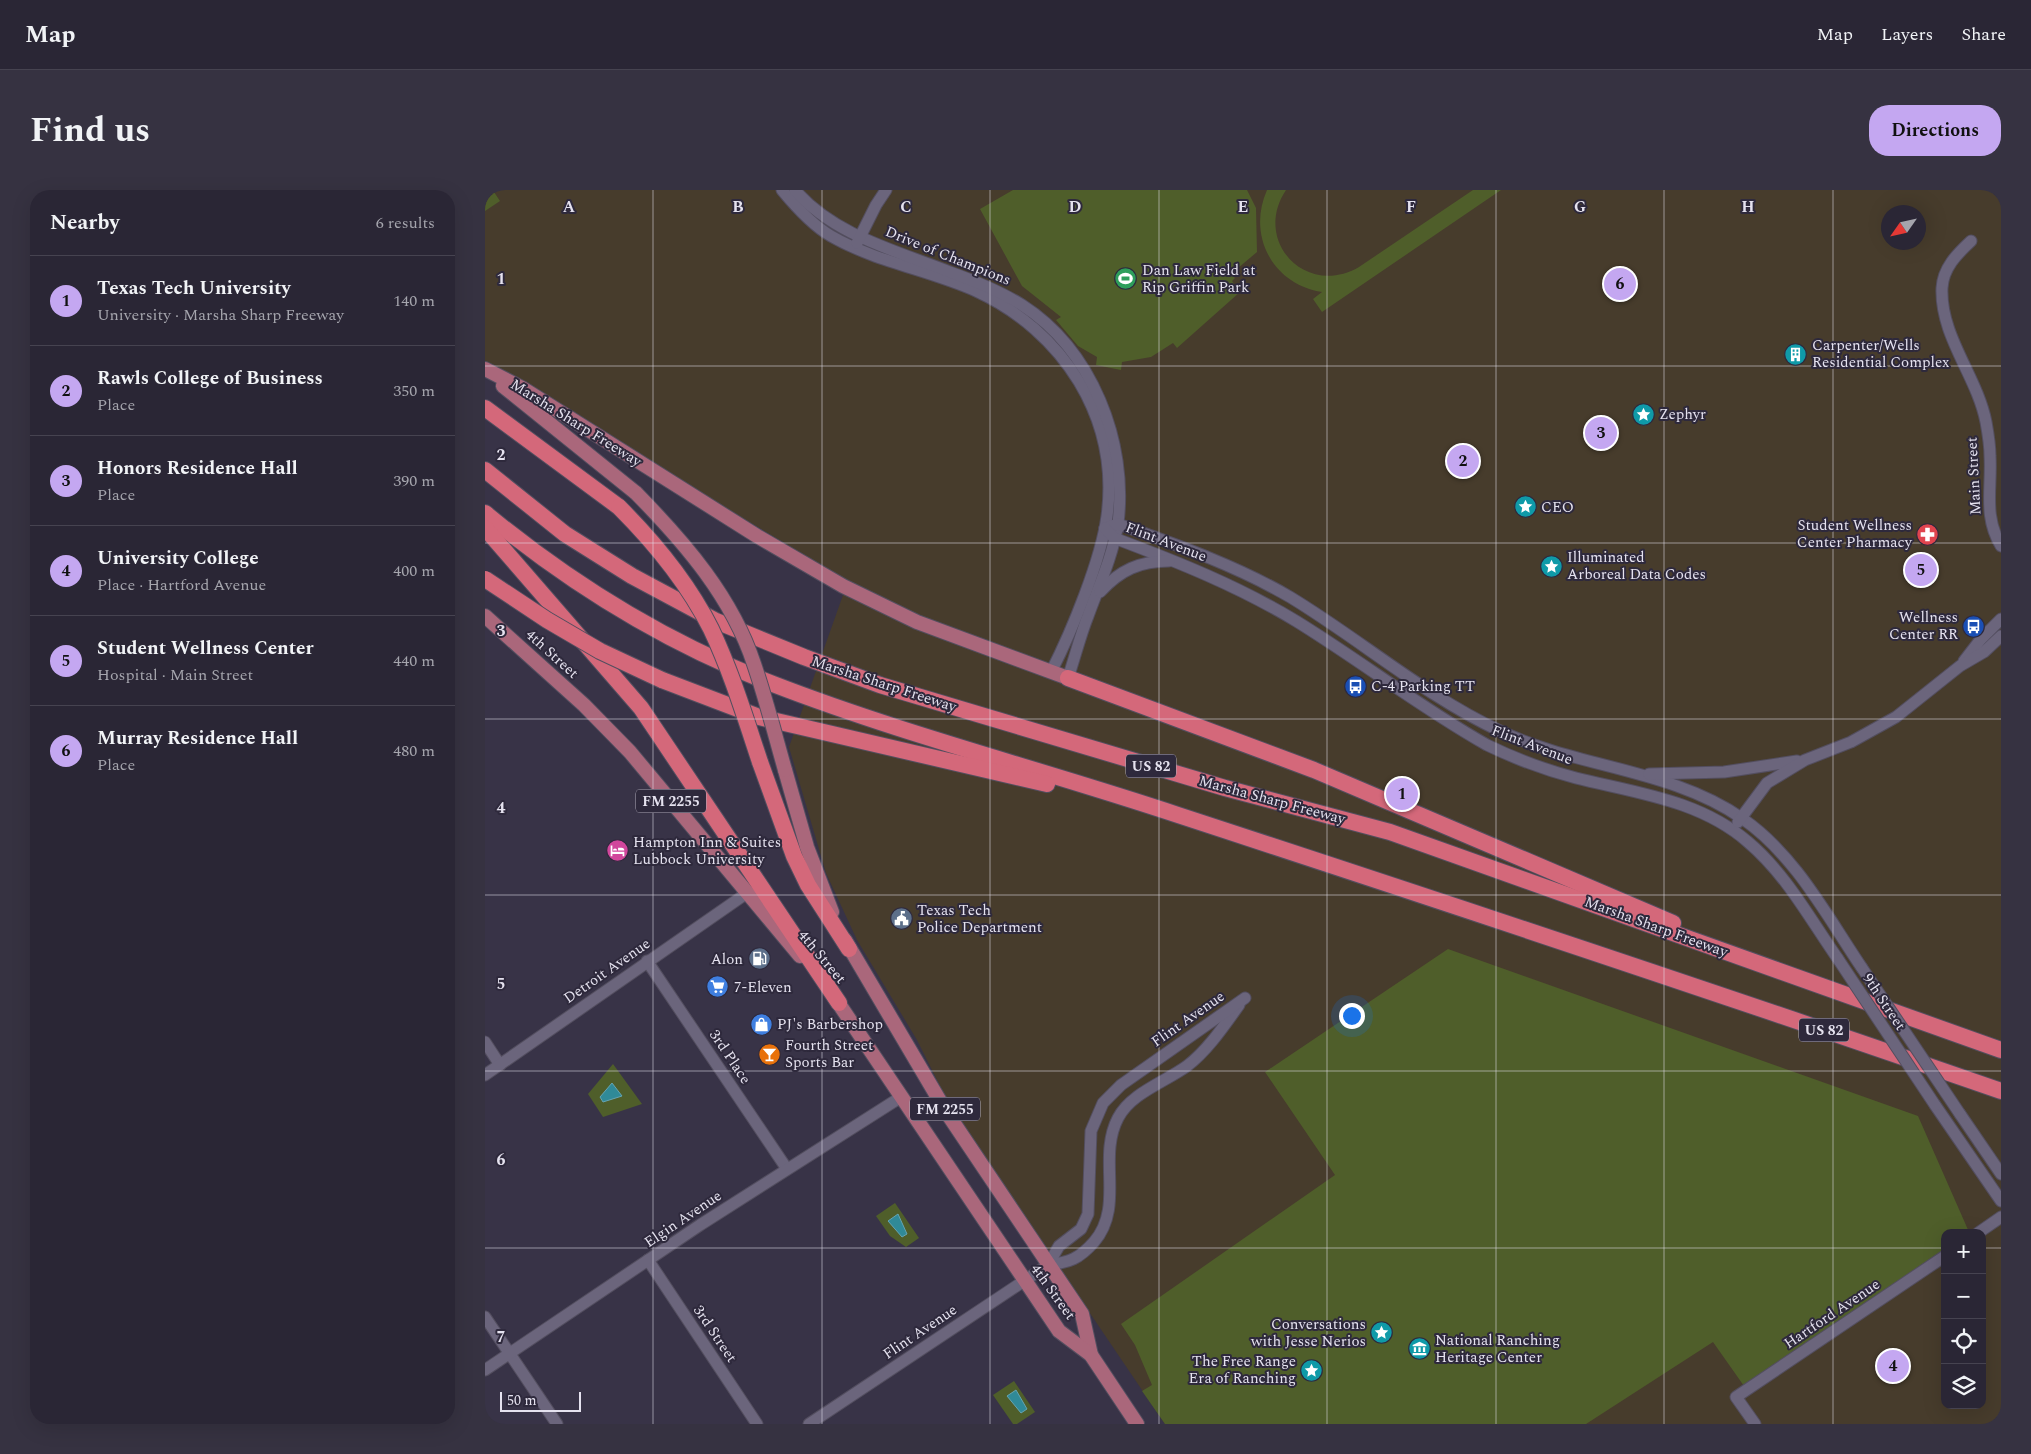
<!DOCTYPE html>
<html lang="en">
<head>
<meta charset="utf-8">
<style>
  :root { --surface:#2a2635; --page:#363241; --text:#f1f3f6; --muted:#a5a5ad; --line:#464350; --accent:#c4a7f1 }
  body { margin:0; font-family:Spectral,serif; background:var(--page); color:var(--text) }
  .controls { position:absolute; right:15px; bottom:15px; display:grid; overflow:hidden; border-radius:10px; box-shadow:0 5px 20px #0002 }
  .controls button { width:45px; height:45px; display:grid; place-items:center; padding:0; border:0; border-bottom:1px solid var(--line); background:var(--surface); color:var(--text); font:25px sans-serif }
  .compass { position:absolute; left:1396px; top:15px; width:45px; height:45px; border-radius:50%; background:var(--surface); box-shadow:0 5px 20px #0002; rotate:236deg }
  .scale { position:absolute; left:15px; bottom:12px; width:81px; box-sizing:border-box; padding-left:5px; border:2px solid #e5e2ef; border-top:0; font-size:14px; line-height:18px; white-space:nowrap; color:#e5e2ef; -webkit-text-stroke:4px #2e293c; paint-order:stroke }
  .you { position:absolute; left:866px; top:825px; width:18px; height:18px; margin:-12px; border:4px solid #fff; border-radius:50%; background:#1a73e8; box-shadow:0 0 0 8px #1a73e833 }
  .badge { display:grid; place-items:center; width:32px; height:32px; border-radius:50%; background:var(--accent); color:#111; font-size:16px; font-weight:700 }
  .pin { position:absolute; translate:-50% -50%; border:2px solid #fff; box-shadow:0 1px 5px #0006 }
  .list { margin:0; padding:0; list-style:none }
  h2 { display:flex; justify-content:space-between; align-items:center; height:65px; margin:0; padding:0 20px; font-size:21px }
  h2 small { font-size:16px; font-weight:400; color:var(--muted) }
  .list li { display:grid; grid-template-columns:32px 1fr auto; gap:15px; align-items:center; box-sizing:border-box; height:90px; padding:0 20px; border-top:1px solid var(--line) }
  .list b { display:block; font-size:19px; white-space:nowrap }
  .list p { margin:0; font-size:16px; white-space:nowrap; color:var(--muted) }
  .list em { font-size:16px; font-style:normal; color:var(--muted) }
  .icon { flex:none; width:28px; height:28px; fill:none; stroke:currentColor; stroke-width:2; stroke-linecap:round; stroke-linejoin:round }
  .map { position:relative; flex:none; width:1516px; height:1234px; overflow:hidden; border-radius:20px }
  header { display:flex; align-items:center; gap:30px; box-sizing:border-box; height:70px; padding:0 25px; background:var(--surface); border-bottom:1px solid var(--line) }
  header strong { font-size:24px }
  nav { display:flex; gap:28px; margin-inline-start:auto; font-size:18px }
  .intro { display:flex; align-items:center; justify-content:space-between; box-sizing:border-box; height:120px; padding:0 30px }
  h1 { margin:0; font-size:35px }
  .button { padding:12px 22px; border-radius:20px; background:var(--accent); color:#111; font-size:18px; font-weight:700 }
  main { display:flex; gap:30px; padding:0 30px }
  aside { flex:1; background:var(--surface); border-radius:20px; box-shadow:0 5px 20px #0002 }
  .map>svg:first-child { display:block }
  .education { fill:#473c2c; fill-rule:evenodd }
  .green { fill:#4f5e2a }
  .water { fill:#308a98; stroke:#66a4b2 }
  .lines { fill:none; stroke-linecap:round; stroke-linejoin:round }
  .minor-casing { stroke:#534e5f; stroke-width:13 }
  .major-casing { stroke:#534e5f; stroke-width:16 }
  .highway-casing { stroke:#534e5f; stroke-width:18 }
  .minor { stroke:#6b657c; stroke-width:11 }
  .major { stroke:#aa677b; stroke-width:14 }
  .highway { stroke:#d4687a; stroke-width:16 }
  .minor-bridge-casing { stroke:#534e5f; stroke-width:13; stroke-linecap:butt }
  .major-bridge-casing { stroke:#534e5f; stroke-width:16; stroke-linecap:butt }
  .highway-bridge-casing { stroke:#534e5f; stroke-width:18; stroke-linecap:butt }
  .minor-bridge { stroke:#6b657c; stroke-width:11 }
  .major-bridge { stroke:#aa677b; stroke-width:14 }
  .highway-bridge { stroke:#d4687a; stroke-width:16 }
  .grid { fill:none; stroke:#e5e2ef; stroke-width:1; stroke-opacity:0.55 }
  .labels { text-anchor:middle; dominant-baseline:central; stroke-width:4; stroke-linejoin:round; paint-order:stroke }
  .shield { fill:#2e293c; stroke:#aeaab9; stroke-width:1 }
  .shield-label { font-size:14px; font-weight:bold; fill:#e5e2ef }
  .street-label { font-size:15px; fill:#e5e2ef; stroke:#2e293c }
  .poi-label { font-size:15px; fill:#e5e2ef; stroke:#2e293c; text-anchor:start }
  .grid-label { font-size:16px; text-anchor:middle; font-weight:bold; fill:#e5e2ef; stroke:#2e293c; stroke-width:4; stroke-linejoin:round; paint-order:stroke }
</style>
</head>
<body>
<header>
<strong>Map</strong>
<nav><a>Map</a><a>Layers</a><a>Share</a></nav>
</header>
<div class="intro"><h1>Find us</h1><a class="button">Directions</a></div>
<main>
<aside>
<h2>Nearby<small>6 results</small></h2>
<ul class="list">
<li><span class="badge">1</span><div><b>Texas Tech University</b><p>University · Marsha Sharp Freeway</p></div><em>140 m</em></li>
<li><span class="badge">2</span><div><b>Rawls College of Business</b><p>Place</p></div><em>350 m</em></li>
<li><span class="badge">3</span><div><b>Honors Residence Hall</b><p>Place</p></div><em>390 m</em></li>
<li><span class="badge">4</span><div><b>University College</b><p>Place · Hartford Avenue</p></div><em>400 m</em></li>
<li><span class="badge">5</span><div><b>Student Wellness Center</b><p>Hospital · Main Street</p></div><em>440 m</em></li>
<li><span class="badge">6</span><div><b>Murray Residence Hall</b><p>Place</p></div><em>480 m</em></li>
</ul>
</aside>
<div class="map">
<svg width="1516" height="1234" viewBox="0 0 1516 1234">
  <rect width="100%" height="100%" fill="#383347"/>
  <path class="education" d="M0,0h1516v1234h-836l-214,-316 -34,-68 -60,-100 -31,-67 -37,-126 59,-166 -315,-188 -48,-31zM1404,22h30v30h-30zM1460,1043h37v172h-37z"/>
  <g class="green">
    <polygon points="0,0 12,0 9,2 15,11 0,21"/>
    <polygon points="528,0 762,0 771,18 772,62 746,84 750,88 747,91 755,102 692,158 688,153 666,167 637,172 636,180 611,175 612,167 593,156 571,130 576,127 537,96 495,19"/>
    <path d="M782,0h19c-34,51 20,108 73,77l114,-77h28l-179,122 -9,-13 9,-7c-50,-8 -75,-57 -55,-102z"/>
    <polygon points="963,759 1433,926 1484,1042 1460,1043 1460,1059 1259,1196 1228,1152 1101,1234 680,1234 657,1201 667,1195 650,1155 636,1134 850,985 780,882"/>
    <polygon points="128,874 157,914 118,927 103,904"/>
    <polygon points="410,1013 434,1048 421,1057 405,1046 391,1026"/>
    <polygon points="529,1191 550,1222 532,1234 528,1234 508,1205"/>
  </g>
  <g class="water">
    <polygon points="127,893 137,906 118,912 115,907"/>
    <polygon points="413,1024 422,1044 417,1047 403,1031"/>
    <polygon points="531,1200 542,1219 536,1223 522,1206"/>
  </g>
  <g class="lines">
    <defs>
      <g id="minor">
        <path d="M297,0c14,17 30,35 49,46 45,26 98,34 145,55 87,40 144,127 131,225 -6,44 -35,115 -56,156"/>
        <path d="M310,0c38,45 102,61 155,82 25,9 50,19 72,33 70,45 106,137 96,218 -5,32 -19,63 -30,93 -8,20 -13,41 -20,62"/>
        <path d="M1486,51c-14,13 -28,27 -29,47 -2,48 35,88 44,134 2,11 4,23 4,34 2,32 -7,60 11,90"/>
        <polyline points="372,53 391,15 401,0"/>
        <path d="M620,338l13,-4c59,21 117,41 172,73 71,43 135,99 210,134 78,37 172,38 243,88 52,36 84,97 119,149"/>
        <path d="M620,338l9,10c64,24 124,48 182,83 65,40 125,87 191,124 29,14 58,25 89,33 60,15 124,22 172,64 38,32 62,77 90,117"/>
        <path d="M615,402c20,-22 40,-31 69,-31"/>
        <polyline points="1479,471 1496,449 1516,429"/>
        <polyline points="1164,584 1239,582 1312,571"/>
        <polyline points="1253,632 1282,593 1320,570 1366,552 1411,527 1475,476 1499,462 1516,446"/>
        <polyline points="162,771 302,979"/>
        <polyline points="0,852 15,875"/>
        <polyline points="0,885 262,703"/>
        <polyline points="1450,915 1516,1011"/>
        <polyline points="1475,924 1516,984"/>
        <polyline points="1493,1043 1516,1027"/>
        <polyline points="163,1070 272,1234"/>
        <path d="M563,1075c22,-3 31,-6 46,-23 31,-36 3,-84 24,-124 13,-25 47,-36 69,-52 20,-15 37,-40 52,-61"/>
        <polyline points="0,1127 72,1234"/>
        <polyline points="0,1180 215,1035 416,907"/>
        <polyline points="324,1234 563,1075 574,1056 596,1039 603,1024 606,941 618,913 636,895 760,808"/>
        <polyline points="1270,1234 1251,1207 1460,1066"/>
      </g>
      <g id="major">
        <polyline points="0,179 37,198 272,346 358,396 432,432 583,488"/>
        <polyline points="18,196 151,303"/>
        <polyline points="0,426 99,515 145,562 315,766"/>
        <polyline points="300,580 322,657 347,722"/>
        <polyline points="360,750 462,923 597,1124 606,1165"/>
        <polyline points="348,805 574,1141 606,1165 652,1234"/>
      </g>
      <g id="highway">
        <polyline points="0,218 134,317"/>
        <polyline points="0,280 80,344 147,386 231,431 319,467 395,495 740,598 905,642 1516,860"/>
        <path d="M0,323c86,71 184,131 288,171 132,51 270,86 405,131 275,90 549,181 823,276"/>
        <polyline points="0,338 156,518 354,813"/>
        <polyline points="583,488 829,580 1188,733"/>
        <polyline points="177,490 274,527 562,594"/>
        <polyline points="275,572 309,666 323,695 364,759"/>
      </g>
    </defs>
    <use href="#minor" class="minor-casing"/>
    <use href="#major" class="major-casing"/>
    <use href="#highway" class="highway-casing"/>
    <use href="#minor" class="minor"/>
    <use href="#major" class="major"/>
    <use href="#highway" class="highway"/>
    <defs>
      <g id="minor-bridge">
        <polyline points="1353,769 1450,915"/>
        <polyline points="1377,778 1475,924"/>
      </g>
      <path id="major-bridge" d="M151,303c49,50 96,104 118,171 12,35 21,71 31,106"/>
      <g id="highway-bridge">
        <path d="M134,317c36,36 69,76 92,122 20,42 34,88 49,133"/>
        <polyline points="0,389 62,430 115,461 177,490"/>
      </g>
    </defs>
    <use href="#minor-bridge" class="minor-bridge-casing"/>
    <use href="#major-bridge" class="major-bridge-casing"/>
    <use href="#highway-bridge" class="highway-bridge-casing"/>
    <use href="#minor-bridge" class="minor-bridge"/>
    <use href="#major-bridge" class="major-bridge"/>
    <use href="#highway-bridge" class="highway-bridge"/>
  </g>
  <path class="grid" d="M168,0v1234M337,0v1234M505,0v1234M674,0v1234M842,0v1234M1011,0v1234M1179,0v1234M1348,0v1234M0,176h1516M0,353h1516M0,529h1516M0,705h1516M0,881h1516M0,1058h1460M1497,1058h19"/>
  <defs>
    <symbol id="stadium-disc" viewBox="-11 -11 22 22"><circle r="9.5" fill="#2e9e5b" stroke="#2e293c"/><path d="M0-5a6.5 5 0 1 0 0 10a6.5 5 0 1 0 0-10ZM-3.5-1.8h7v3.6h-7Z" fill="#fff"/></symbol>
    <symbol id="building-disc" viewBox="-11 -11 22 22"><circle r="9.5" fill="#0f9aa8" stroke="#2e293c"/><path d="M-4-6H4V6H1V3H-1V6H-4ZM-2.5-4.3h1.7v1.8h-1.7ZM.8-4.3h1.7v1.8H.8ZM-2.5-1h1.7V.8h-1.7ZM.8-1h1.7V.8H.8Z" fill="#fff"/></symbol>
    <symbol id="sight-disc" viewBox="-11 -11 22 22"><circle r="9.5" fill="#0f9aa8" stroke="#2e293c"/><path d="M0-6L1.8-2.2L6-1.7L2.9 1.2L3.7 5.4L0 3.3L-3.7 5.4L-2.9 1.2L-6-1.7L-1.8-2.2Z" fill="#fff"/></symbol>
    <symbol id="pharmacy-disc" viewBox="-11 -11 22 22"><circle r="9.5" fill="#e0444e" stroke="#2e293c"/><path d="M-2-6h4v4h4v4h-4v4h-4v-4h-4v-4h4Z" fill="#fff"/></symbol>
    <symbol id="bus-disc" viewBox="-11 -11 22 22"><circle r="9.5" fill="#1a4fb4" stroke="#2e293c"/><path d="M-5-6H5V4H4V6H2V4H-2V6H-4V4H-5ZM-3.5-4V0h7V-4ZM-3.5 1.2v1.5H-2V1.2ZM2 1.2v1.5H3.5V1.2Z" fill="#fff"/></symbol>
    <symbol id="hotel-disc" viewBox="-11 -11 22 22"><circle r="9.5" fill="#d1479c" stroke="#2e293c"/><path d="M-6-4.5h1.5V1H6V5H4.5V3h-9V5H-6ZM-4 0a1.8 1.8 0 1 1 3.6 0ZM.5 0V-2.5h3Q6-2.5 6 0Z" fill="#fff"/></symbol>
    <symbol id="civic-disc" viewBox="-11 -11 22 22"><circle r="9.5" fill="#5c6f8a" stroke="#2e293c"/><path d="M-.6-6.5H3V-4.5H.6V-3L4-1V1h2V6H-6V1h2V-1L-.6-3ZM-1.2 2.5V6h2.4V2.5Z" fill="#fff"/></symbol>
    <symbol id="fuel-disc" viewBox="-11 -11 22 22"><circle r="9.5" fill="#5c6f8a" stroke="#2e293c"/><path d="M-5.5-6h7V0h2V4h1.3V-2.5L3-4.5l.8-.8L6-3V5H2.5V1h-1V6h-7ZM-4.2-4.7v3.2H.2V-4.7Z" fill="#fff"/></symbol>
    <symbol id="supermarket-disc" viewBox="-11 -11 22 22"><circle r="9.5" fill="#3f7fe0" stroke="#2e293c"/><path d="M-6-5.5h2.5l.6 2H6L4.5 2H-2.5L-4.4-4H-6ZM-1.5 3.2a1.3 1.3 0 1 0 .1 0ZM3 3.2a1.3 1.3 0 1 0 .1 0Z" fill="#fff"/></symbol>
    <symbol id="shop-disc" viewBox="-11 -11 22 22"><circle r="9.5" fill="#3f7fe0" stroke="#2e293c"/><path d="M-5-2.5h2.3a2.7 3.5 0 0 1 5.4 0H5L5.5 6h-11ZM-1.5-2.5h3a1.5 2.3 0 0 0-3 0Z" fill="#fff"/></symbol>
    <symbol id="bar-disc" viewBox="-11 -11 22 22"><circle r="9.5" fill="#e8710a" stroke="#2e293c"/><path d="M-6-5H6L.8 .8V4.5H3.5V6h-7V4.5H-.8V.8Z" fill="#fff"/></symbol>
    <symbol id="museum-disc" viewBox="-11 -11 22 22"><circle r="9.5" fill="#0f9aa8" stroke="#2e293c"/><path d="M0-6L6-3V-2H-6V-3ZM-5-1h2V3h-2ZM-1-1h2V3h-2ZM3-1h2V3H3ZM-6 4H6V6H-6Z" fill="#fff"/></symbol>
  </defs>
  <g fill-rule="evenodd">
    <use href="#stadium-disc" x="628" y="76" width="25" height="25"/>
    <use href="#building-disc" x="1298" y="152" width="25" height="25"/>
    <use href="#sight-disc" x="1146" y="212" width="25" height="25"/>
    <use href="#sight-disc" x="1028" y="304" width="25" height="25"/>
    <use href="#pharmacy-disc" x="1430" y="332" width="25" height="25"/>
    <use href="#sight-disc" x="1054" y="364" width="25" height="25"/>
    <use href="#bus-disc" x="1476" y="424" width="25" height="25"/>
    <use href="#bus-disc" x="858" y="484" width="25" height="25"/>
    <use href="#hotel-disc" x="120" y="648" width="25" height="25"/>
    <use href="#civic-disc" x="404" y="716" width="25" height="25"/>
    <use href="#fuel-disc" x="262" y="756" width="25" height="25"/>
    <use href="#supermarket-disc" x="220" y="784" width="25" height="25"/>
    <use href="#shop-disc" x="264" y="822" width="25" height="25"/>
    <use href="#bar-disc" x="272" y="852" width="25" height="25"/>
    <use href="#sight-disc" x="884" y="1130" width="25" height="25"/>
    <use href="#museum-disc" x="922" y="1146" width="25" height="25"/>
    <use href="#sight-disc" x="814" y="1168" width="25" height="25"/>
  </g>
  <g class="labels">
    <g class="shield">
      <rect x="641" y="564.5" width="50" height="23" rx="4"/>
      <rect x="151" y="599.5" width="70" height="23" rx="4"/>
      <rect x="1314" y="828.5" width="50" height="23" rx="4"/>
      <rect x="425" y="907.5" width="70" height="23" rx="4"/>
    </g>
    <g class="shield-label">
      <text x="666" y="576">US 82</text>
      <text x="186" y="611">FM 2255</text>
      <text x="1339" y="840">US 82</text>
      <text x="460" y="919">FM 2255</text>
    </g>
    <g class="street-label">
      <text transform="translate(463 66) rotate(22)">Drive of Champions</text>
      <text transform="translate(91 233) rotate(32)">Marsha Sharp Freeway</text>
      <text transform="translate(1489 286) rotate(-93)">Main Street</text>
      <text transform="translate(681 352) rotate(21)">Flint Avenue</text>
      <text transform="translate(67 464) rotate(42)">4th Street</text>
      <text transform="translate(399 494) rotate(18)">Marsha Sharp Freeway</text>
      <text transform="translate(1047 555) rotate(21)">Flint Avenue</text>
      <text transform="translate(787 610) rotate(15)">Marsha Sharp Freeway</text>
      <text transform="translate(1171 737) rotate(20)">Marsha Sharp Freeway</text>
      <text transform="translate(337 767) rotate(50)">4th Street</text>
      <text transform="translate(122 781) rotate(-35)">Detroit Avenue</text>
      <text transform="translate(1399 812) rotate(56)">9th Street</text>
      <text transform="translate(703 829) rotate(-35)">Flint Avenue</text>
      <text transform="translate(245 867) rotate(56)">3rd Place</text>
      <text transform="translate(198 1029) rotate(-34)">Elgin Avenue</text>
      <text transform="translate(568 1102) rotate(54)">4th Street</text>
      <text transform="translate(1347 1124) rotate(-34)">Hartford Avenue</text>
      <text transform="translate(435 1142) rotate(-34)">Flint Avenue</text>
      <text transform="translate(230 1144) rotate(56)">3rd Street</text>
    </g>
    <g class="poi-label">
      <text x="657" y="80">Dan Law Field at<tspan x="657" dy="17">Rip Griffin Park</tspan></text>
      <text x="1327" y="155">Carpenter/Wells<tspan x="1327" dy="17">Residential Complex</tspan></text>
      <text x="1174" y="224">Zephyr</text>
      <text x="1056" y="317">CEO</text>
      <text x="1427" y="335" text-anchor="end">Student Wellness<tspan x="1427" dy="17">Center Pharmacy</tspan></text>
      <text x="1082" y="367">Illuminated<tspan x="1082" dy="17">Arboreal Data Codes</tspan></text>
      <text x="1473" y="427" text-anchor="end">Wellness<tspan x="1473" dy="17">Center RR</tspan></text>
      <text x="886" y="496">C-4 Parking TT</text>
      <text x="148" y="652">Hampton Inn &amp; Suites<tspan x="148" dy="17">Lubbock University</tspan></text>
      <text x="432" y="720">Texas Tech<tspan x="432" dy="17">Police Department</tspan></text>
      <text x="258" y="769" text-anchor="end">Alon</text>
      <text x="249" y="797">7-Eleven</text>
      <text x="292" y="834">PJ's Barbershop</text>
      <text x="300" y="855">Fourth Street<tspan x="300" dy="17">Sports Bar</tspan></text>
      <text x="881" y="1134" text-anchor="end">Conversations<tspan x="881" dy="17">with Jesse Nerios</tspan></text>
      <text x="950" y="1150">National Ranching<tspan x="950" dy="17">Heritage Center</tspan></text>
      <text x="811" y="1171" text-anchor="end">The Free Range<tspan x="811" dy="17">Era of Ranching</tspan></text>
    </g>
  </g>
  <g class="grid-label">
    <text x="84" y="22">A</text>
    <text x="253" y="22">B</text>
    <text x="421" y="22">C</text>
    <text x="590" y="22">D</text>
    <text x="758" y="22">E</text>
    <text x="926" y="22">F</text>
    <text x="1095" y="22">G</text>
    <text x="1263" y="22">H</text>
    <text x="16" y="94">1</text>
    <text x="16" y="270">2</text>
    <text x="16" y="446">3</text>
    <text x="16" y="623">4</text>
    <text x="16" y="799">5</text>
    <text x="16" y="975">6</text>
    <text x="16" y="1152">7</text>
  </g>
</svg>
<div class="controls">
<button>+</button>
<button>−</button>
<button><svg class="icon" aria-label="locate" viewBox="0 0 24 24"><circle cx="12" cy="12" r="6"/><path d="M12 2v4M12 18v4M2 12h4M18 12h4"/></svg></button>
<button><svg class="icon" aria-label="layers" viewBox="0 0 24 24"><path d="M12 4l9 5-9 5-9-5zM3 14l9 5 9-5"/></svg></button>
</div>
<svg class="compass" viewBox="-18 -18 36 36"><path d="M0-13l5 13h-10z" fill="#e53935"/><path d="M0 13l5-13h-10z" fill="#a5a5ad"/></svg>
<div class="scale">50 m</div>
<div class="you"></div>
<div class="pin badge" style="left:917px;top:604px">1</div>
<div class="pin badge" style="left:978px;top:271px">2</div>
<div class="pin badge" style="left:1116px;top:243px">3</div>
<div class="pin badge" style="left:1408px;top:1176px">4</div>
<div class="pin badge" style="left:1436px;top:380px">5</div>
<div class="pin badge" style="left:1135px;top:94px">6</div>
</div>
</main>
</body>
</html>
